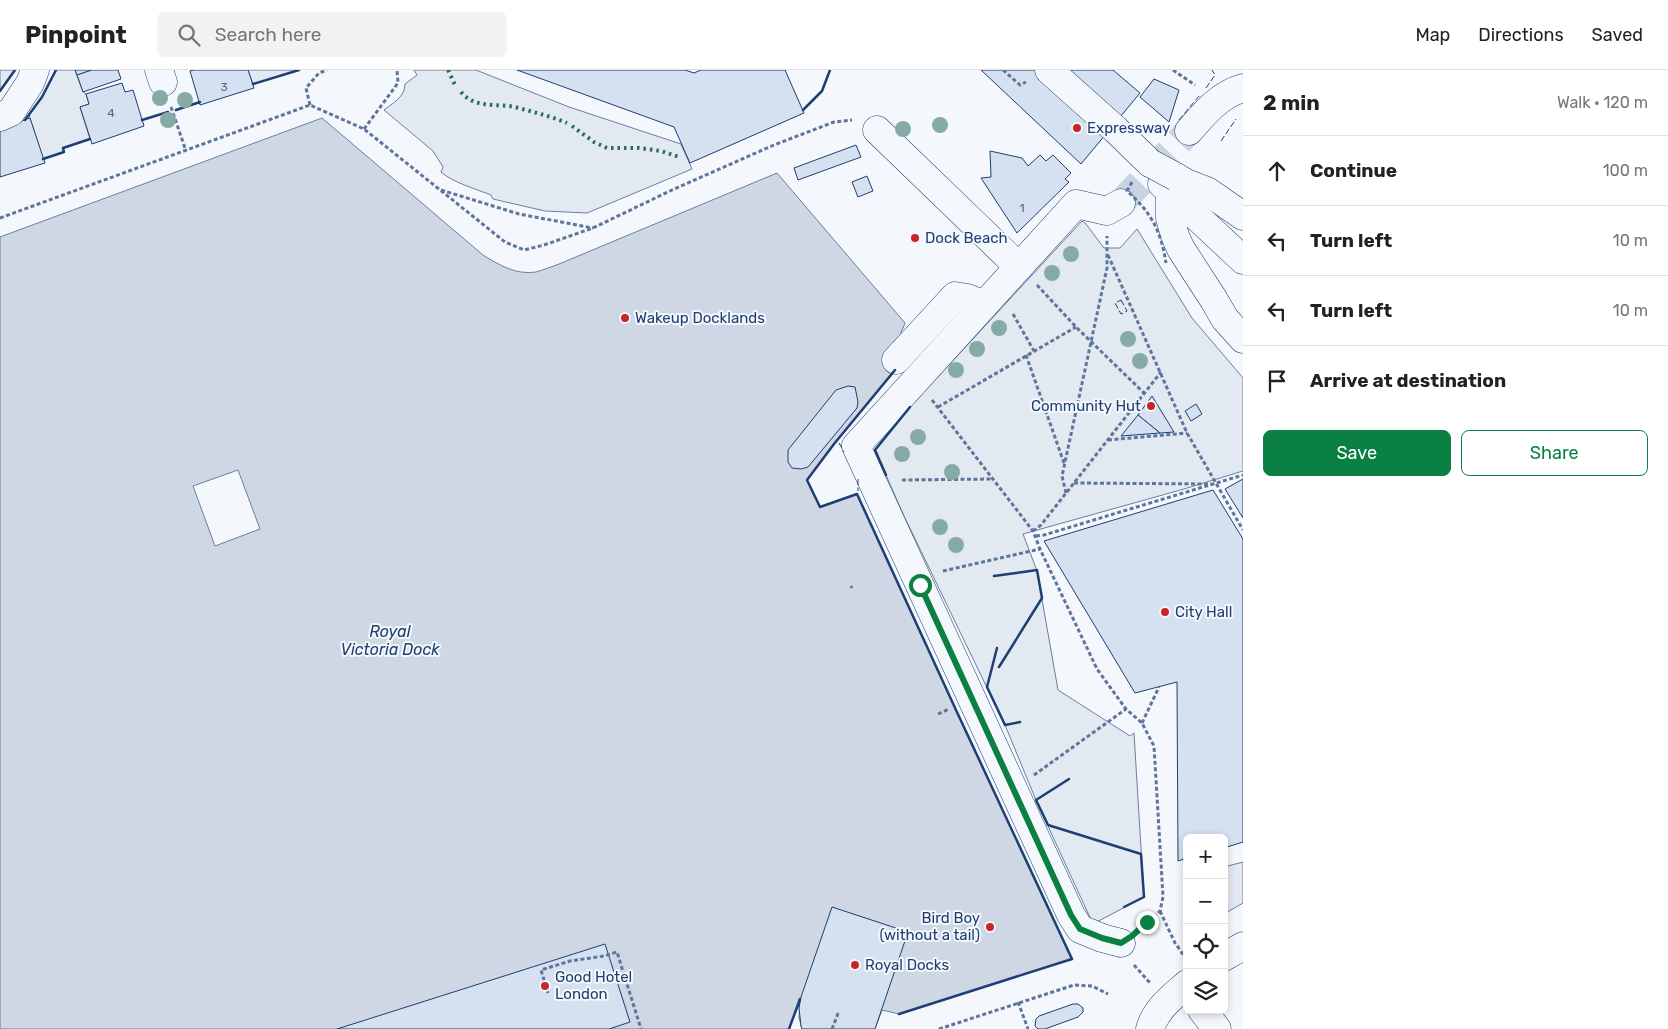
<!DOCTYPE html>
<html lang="en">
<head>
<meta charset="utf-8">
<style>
  :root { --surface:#fff; --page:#f2f2f2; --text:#222; --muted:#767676; --line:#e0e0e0; --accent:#0b8043 }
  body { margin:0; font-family:Rubik,sans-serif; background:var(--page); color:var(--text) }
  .controls { position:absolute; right:15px; bottom:15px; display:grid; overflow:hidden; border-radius:8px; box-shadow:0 2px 8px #0003 }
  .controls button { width:45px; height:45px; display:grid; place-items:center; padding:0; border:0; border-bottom:1px solid var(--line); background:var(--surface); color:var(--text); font:25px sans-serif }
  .stop { position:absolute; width:15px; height:15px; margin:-11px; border:4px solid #0b8043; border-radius:50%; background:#fff }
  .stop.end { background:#0b8043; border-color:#fff; box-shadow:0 1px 5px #0008 }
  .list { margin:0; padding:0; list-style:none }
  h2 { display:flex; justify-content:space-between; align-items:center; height:65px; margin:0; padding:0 20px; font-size:21px }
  h2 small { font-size:16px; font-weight:400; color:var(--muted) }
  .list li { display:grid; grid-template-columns:32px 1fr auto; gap:15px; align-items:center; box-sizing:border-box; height:70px; padding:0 20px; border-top:1px solid var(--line) }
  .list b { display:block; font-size:19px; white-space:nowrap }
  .list em { font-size:16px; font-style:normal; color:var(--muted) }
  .actions { display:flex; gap:10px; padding:15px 20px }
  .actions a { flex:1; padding:11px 0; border:1px solid var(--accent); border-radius:8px; text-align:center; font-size:18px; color:var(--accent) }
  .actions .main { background:var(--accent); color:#fff }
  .icon { flex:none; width:28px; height:28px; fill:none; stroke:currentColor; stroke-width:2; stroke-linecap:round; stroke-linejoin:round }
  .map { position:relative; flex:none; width:1243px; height:959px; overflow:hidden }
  header { display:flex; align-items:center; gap:30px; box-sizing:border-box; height:70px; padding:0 25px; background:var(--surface); border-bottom:1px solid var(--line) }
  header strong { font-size:24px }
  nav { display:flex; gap:28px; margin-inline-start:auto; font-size:18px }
  .search { width:350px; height:45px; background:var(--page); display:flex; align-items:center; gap:12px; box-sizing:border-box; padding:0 18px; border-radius:8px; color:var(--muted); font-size:19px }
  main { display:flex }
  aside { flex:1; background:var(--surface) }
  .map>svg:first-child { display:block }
  .green { fill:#e3e9f0; stroke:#687fa3 }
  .water { fill:#cfd7e4; stroke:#687fa3 }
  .pier { fill:#f4f7fb; stroke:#687fa3 }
  .building { fill:#d5e0f0; stroke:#1d3f73 }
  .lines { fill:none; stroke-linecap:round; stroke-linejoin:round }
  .minor-tunnel { stroke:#c9d2e0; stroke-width:28; stroke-dasharray:28 14; stroke-linecap:butt }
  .minor-casing { stroke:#1d3f73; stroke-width:29 }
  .major-casing { stroke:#1d3f73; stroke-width:29 }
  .path { stroke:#5e769c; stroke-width:3; stroke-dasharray:4 2.5; stroke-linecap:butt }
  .minor { stroke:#f4f7fb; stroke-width:28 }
  .major { stroke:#f4f7fb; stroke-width:28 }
  .major-bridge-casing { stroke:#1d3f73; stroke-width:29; stroke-linecap:butt }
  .path-bridge { stroke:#5e769c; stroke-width:3; stroke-dasharray:4 2.5; stroke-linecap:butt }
  .major-bridge { stroke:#f4f7fb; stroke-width:28 }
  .hedge { stroke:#2c6c60; stroke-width:4; stroke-dasharray:2.5 4; stroke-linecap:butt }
  .fence { stroke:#1d3f73; stroke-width:1; stroke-dasharray:6 2.5; stroke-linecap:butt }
  .wall { stroke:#1d3f73; stroke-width:2.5 }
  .tree { fill:#86aba6 }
  .route { stroke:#0b8043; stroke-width:6 }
  .poi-dot { fill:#c62828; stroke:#f4f7fb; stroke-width:2 }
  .labels { text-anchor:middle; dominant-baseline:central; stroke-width:4; stroke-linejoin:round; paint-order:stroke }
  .number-label { font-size:12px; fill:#4b6792 }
  .poi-label { font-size:15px; fill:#1d3f73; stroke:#f4f7fb; text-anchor:start }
  .water-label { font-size:16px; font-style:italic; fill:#1d3f73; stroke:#f4f7fb }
</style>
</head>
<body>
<header>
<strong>Pinpoint</strong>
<div class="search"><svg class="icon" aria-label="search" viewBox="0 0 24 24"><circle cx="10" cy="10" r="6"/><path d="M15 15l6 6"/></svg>Search here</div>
<nav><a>Map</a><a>Directions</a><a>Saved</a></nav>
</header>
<main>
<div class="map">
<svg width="1243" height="959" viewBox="0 0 1243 959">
  <rect width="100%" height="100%" fill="#f4f7fb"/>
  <g class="green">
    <polygon points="0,0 15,0 0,21"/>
    <polygon points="56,0 75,0 83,22 86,24 89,34 80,37 90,69 63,78 64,82 43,89 29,45 42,27"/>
    <polygon points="248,0 299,0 253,14"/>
    <path d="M414,0h62l93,37 112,37 11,25 -105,44 -42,-2 -52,-12 -2,-4c-15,-6 -39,-13 -50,-23l2,-5 -10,-16 -49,-41c9,-7 21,-13 21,-26l12,-9z"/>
    <polygon points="1082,151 1086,154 1104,178 1120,178 1137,159 1192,248 1243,308 1243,401 1184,419 1023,464 1037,501 1058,620 1130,666 1134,663 1144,827 1093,854 1036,730 1005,655 904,446 875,380 910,337"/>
    <polygon points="1243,792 1243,833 1224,844 1224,797"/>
  </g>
  <path class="water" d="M322,48l161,137c16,10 33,20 53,17 7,-2 15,-5 23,-8l218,-91 128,150 -13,32 8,10 -66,79 -27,36 13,27 37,-13 99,216 116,249 -173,55 -17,-4 -7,19h-73l-3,-11 1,-16 -11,27h-789v-792z"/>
  <polygon class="pier" points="238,400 260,459 215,476 193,416"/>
  <g class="building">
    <polygon points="75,0 92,0 77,5"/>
    <polygon points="92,0 118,0 121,9 83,22 77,5"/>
    <polygon points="194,0 248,0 254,18 200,35 190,1"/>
    <polygon points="517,0 685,0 694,3 701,0 785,0 804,43 690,93 674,57"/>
    <polygon points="981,0 1113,0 1140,23 1081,94"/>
    <polygon points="1154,9 1179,20 1169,52 1140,27"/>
    <polygon points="122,13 125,22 133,20 144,56 92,74 80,37 89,34 86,24"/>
    <polygon points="30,48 45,93 0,107 0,58"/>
    <polygon points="856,75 861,87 798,110 794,98"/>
    <polygon points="990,81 1022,88 1028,96 1040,85 1046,91 1053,85 1071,103 1065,109 1069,112 1017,163 981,108 991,107"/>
    <polygon points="867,106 873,121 858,127 852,112"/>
    <polygon points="848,316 855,317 858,332 857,338 808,397 801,399 792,398 788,392 788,380 836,320"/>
    <polygon points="1152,326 1174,362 1160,363 1138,345"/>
    <polygon points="1196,334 1202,344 1191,351 1185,341"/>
    <polygon points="1138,345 1160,363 1121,366"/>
    <polygon points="1243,409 1243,448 1225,419"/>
    <polygon points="1213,420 1243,469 1243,772 1224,778 1224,768 1187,768 1187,788 1178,791 1177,612 1135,623 1044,471"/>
    <polygon points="832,837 908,862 875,959 802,959 801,956 799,938 801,927"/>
    <polygon points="605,874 630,952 609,959 337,959"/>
    <polygon points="1073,934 1078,934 1083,938 1083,942 1078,947 1045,959 1038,959 1035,956 1036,949 1039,946"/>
  </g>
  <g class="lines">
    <polyline class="minor-tunnel" points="1121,133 1189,61"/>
    <defs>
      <g id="minor">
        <polyline points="159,0 163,12"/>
        <polyline points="0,47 11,42 30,13 35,0"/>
        <polyline points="877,60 1019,197"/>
        <path d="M1189,61c16,-18 30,-36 54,-43"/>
        <polyline points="896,290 955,226 967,228 984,235"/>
        <polyline points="1121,873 1102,868 1080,859 1071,845 856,376 1076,134 1107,141 1121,133"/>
        <polyline points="1224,887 1243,876"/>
        <polyline points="1202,940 1217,959"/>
        <path d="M1150,959c6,-20 21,-31 37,-45"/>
      </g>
      <g id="major">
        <polyline points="1049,0 1115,59 1150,93"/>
        <polyline points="1176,107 1186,113 1207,121 1243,146"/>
        <polyline points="1162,114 1243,190"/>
        <polyline points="1170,121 1170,148 1175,166 1181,179 1214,230 1225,249 1243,269"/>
      </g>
    </defs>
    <use href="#minor" class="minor-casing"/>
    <use href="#major" class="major-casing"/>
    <g class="path">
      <polyline points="1003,0 1020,15 1026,12"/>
      <polyline points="1173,0 1195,15"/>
      <polyline points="310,35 306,18 319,3 327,0"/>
      <polyline points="171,37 186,81"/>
      <polyline points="364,59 398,13 397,0"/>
      <polyline points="441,120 519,144 593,158"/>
      <polyline points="0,148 310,35 364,59 505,172 524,180 544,175 593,158 672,120 774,75 834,52 852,50"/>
      <polyline points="1108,185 1187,363 1243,460"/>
      <polyline points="1037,215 1076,257 1144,323"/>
      <polyline points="1013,244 1034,281"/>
      <polyline points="1026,285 1064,393"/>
      <polyline points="932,330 1033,461 1040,479 1097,599 1126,639 1142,653 1154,676 1163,827 1160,841 1142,857"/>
      <polyline points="938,337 1076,257"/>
      <polyline points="1108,370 1187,363"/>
      <polyline points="902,410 993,409"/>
      <polyline points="1074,413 1212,414"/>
      <polyline points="1066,423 1062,406 1107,198 1107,166"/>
      <polyline points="1033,461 1041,455 1161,302"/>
      <polyline points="1036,466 1044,465 1243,405"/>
      <polyline points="943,501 1040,479"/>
      <polyline points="851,516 852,518"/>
      <polyline points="938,644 949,639"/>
      <polyline points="1142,653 1159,617"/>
      <polyline points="1034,705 1126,639"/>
      <polyline points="1160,841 1175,873 1185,887"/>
      <polyline points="1134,895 1150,913"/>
      <polyline points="548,923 541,900 570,891 604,886 617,882 641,959"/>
      <polyline points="1018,932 1028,959"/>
      <polyline points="832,959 839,941"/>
      <polyline points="939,959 1074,915 1092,916 1108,924"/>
    </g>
    <use href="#minor" class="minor"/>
    <use href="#major" class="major"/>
    <defs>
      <polyline id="major-bridge" points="1150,93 1176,107"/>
    </defs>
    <use href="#major-bridge" class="major-bridge-casing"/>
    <path class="path-bridge" d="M1132,112l-5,9c24,21 34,40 39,72"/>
    <use href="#major-bridge" class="major-bridge"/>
    <g class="hedge">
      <polyline points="448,0 455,15"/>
      <path d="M461,22c14,17 35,11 54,15 18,5 35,9 52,16"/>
      <polyline points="572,56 594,72 607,78 639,78 661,81 679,87"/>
    </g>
    <g class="fence">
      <polyline points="1206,18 1215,5 1212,0"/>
      <polyline points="1179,50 1200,25"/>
      <polyline points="1221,71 1236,49"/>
      <polygon points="1121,230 1127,241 1121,244 1115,233"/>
      <polyline points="839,373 844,382"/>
      <polyline points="858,409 858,421"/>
    </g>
    <g class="wall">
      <polyline points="253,14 299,0"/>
      <polyline points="0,21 15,0"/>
      <polyline points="176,40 200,32"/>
      <polyline points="803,40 822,21 830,0"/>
      <polyline points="25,50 42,27 56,0"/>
      <polyline points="142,50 168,42"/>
      <polyline points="43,89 64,82 63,78 90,69"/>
      <polyline points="895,300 834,374 807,410 820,437 857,424 956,640 1072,889 899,944"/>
      <polyline points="886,405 875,380 910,337"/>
      <polyline points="994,506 1037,500 1042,528 999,597"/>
      <polyline points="997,578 987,617 1005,655 1020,652"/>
      <polyline points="1069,709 1036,730 1048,755 1141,784 1144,827 1124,837"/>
      <polyline points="789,959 800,929"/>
    </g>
  </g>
  <g class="tree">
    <circle cx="160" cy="28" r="8"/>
    <circle cx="185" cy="30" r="8"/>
    <circle cx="168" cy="50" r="8"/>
    <circle cx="940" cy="55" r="8"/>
    <circle cx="903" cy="59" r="8"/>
    <circle cx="1071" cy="184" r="8"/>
    <circle cx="1052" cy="203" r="8"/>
    <circle cx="999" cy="258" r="8"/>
    <circle cx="1128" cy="269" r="8"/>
    <circle cx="977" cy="279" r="8"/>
    <circle cx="1140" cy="291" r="8"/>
    <circle cx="956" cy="300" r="8"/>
    <circle cx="918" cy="367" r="8"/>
    <circle cx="902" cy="384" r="8"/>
    <circle cx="952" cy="402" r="8"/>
    <circle cx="940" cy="457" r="8"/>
    <circle cx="956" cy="475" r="8"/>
  </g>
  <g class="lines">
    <polyline class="route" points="920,515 1071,845 1080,859 1102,868 1121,873 1132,866 1147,852"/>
  </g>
  <g class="poi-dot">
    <circle cx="1077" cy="58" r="5"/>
    <circle cx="915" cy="168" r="5"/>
    <circle cx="625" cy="248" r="5"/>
    <circle cx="1151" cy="336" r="5"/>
    <circle cx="1165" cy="542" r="5"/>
    <circle cx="990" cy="857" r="5"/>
    <circle cx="855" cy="895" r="5"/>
    <circle cx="545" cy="916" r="5"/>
  </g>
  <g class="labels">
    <g class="number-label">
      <text x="224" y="17">3</text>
      <text x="111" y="43">4</text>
      <text x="1022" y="138">1</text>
    </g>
    <g class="poi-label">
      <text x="1087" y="58">Expressway</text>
      <text x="925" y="168">Dock Beach</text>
      <text x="635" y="248">Wakeup Docklands</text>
      <text x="1141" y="336" text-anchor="end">Community Hut</text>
      <text x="1175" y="542">City Hall</text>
      <text x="980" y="848" text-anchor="end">Bird Boy<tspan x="980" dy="17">(without a tail)</tspan></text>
      <text x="865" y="895">Royal Docks</text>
      <text x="555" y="907">Good Hotel<tspan x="555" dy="17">London</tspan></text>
    </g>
    <g class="water-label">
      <text x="390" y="561">Royal<tspan x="390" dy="18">Victoria Dock</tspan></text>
    </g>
  </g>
</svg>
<div class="controls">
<button>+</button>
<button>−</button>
<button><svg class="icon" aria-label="locate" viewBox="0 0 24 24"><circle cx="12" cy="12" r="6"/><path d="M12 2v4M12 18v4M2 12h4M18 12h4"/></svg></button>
<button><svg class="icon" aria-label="layers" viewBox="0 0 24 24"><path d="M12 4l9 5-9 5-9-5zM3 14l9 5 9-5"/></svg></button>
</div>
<div class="stop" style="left:920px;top:515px"></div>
<div class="stop end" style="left:1147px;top:852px"></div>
</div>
<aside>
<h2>2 min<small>Walk · 120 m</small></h2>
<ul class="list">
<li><svg class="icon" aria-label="ahead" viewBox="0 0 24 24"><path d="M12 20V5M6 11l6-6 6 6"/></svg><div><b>Continue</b></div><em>100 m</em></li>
<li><svg class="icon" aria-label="left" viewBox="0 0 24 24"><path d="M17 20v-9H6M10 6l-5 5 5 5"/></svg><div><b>Turn left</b></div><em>10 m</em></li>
<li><svg class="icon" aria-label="left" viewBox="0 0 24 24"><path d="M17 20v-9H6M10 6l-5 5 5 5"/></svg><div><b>Turn left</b></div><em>10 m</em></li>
<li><svg class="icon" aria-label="arrive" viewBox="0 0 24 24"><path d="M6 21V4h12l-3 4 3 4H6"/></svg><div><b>Arrive at destination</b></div></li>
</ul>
<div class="actions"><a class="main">Save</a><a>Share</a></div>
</aside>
</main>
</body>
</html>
